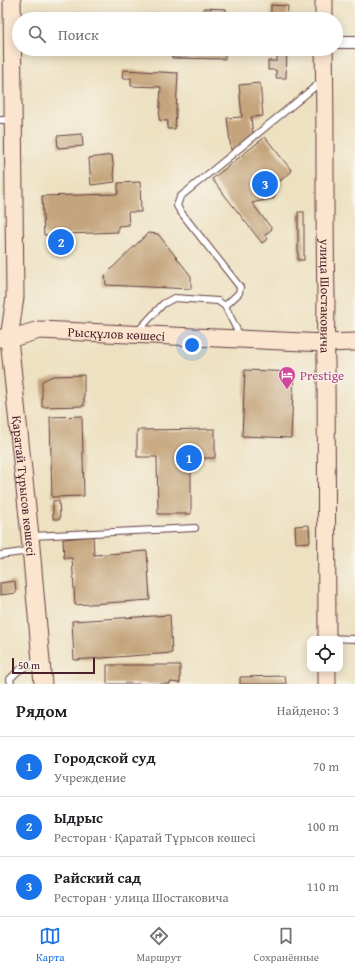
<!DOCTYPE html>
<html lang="ru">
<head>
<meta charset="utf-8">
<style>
  :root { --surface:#fff; --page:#f2f2f2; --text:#202124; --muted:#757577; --line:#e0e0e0; --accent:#1a73e8 }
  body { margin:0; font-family:"Gentium Book Plus",serif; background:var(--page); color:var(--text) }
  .controls { position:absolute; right:12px; bottom:12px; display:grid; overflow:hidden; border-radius:8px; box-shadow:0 2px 10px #0003 }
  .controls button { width:36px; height:36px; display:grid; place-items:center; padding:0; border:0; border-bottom:1px solid var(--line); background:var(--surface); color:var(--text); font:20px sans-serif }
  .scale { position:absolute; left:12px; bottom:10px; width:83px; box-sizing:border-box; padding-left:4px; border:2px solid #4a1f2b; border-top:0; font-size:11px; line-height:14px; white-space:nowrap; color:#4a1f2b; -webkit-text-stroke:3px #f7f3e8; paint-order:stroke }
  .you { position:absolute; left:192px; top:345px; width:14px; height:14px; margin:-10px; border:3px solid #fff; border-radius:50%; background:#1a73e8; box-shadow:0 0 0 6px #1a73e833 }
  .badge { display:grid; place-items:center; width:26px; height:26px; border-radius:50%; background:var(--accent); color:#fff; font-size:13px; font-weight:700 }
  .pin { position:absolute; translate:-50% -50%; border:2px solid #fff; box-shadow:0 1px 4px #0006 }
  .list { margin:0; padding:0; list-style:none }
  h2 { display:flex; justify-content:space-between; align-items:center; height:52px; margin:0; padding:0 16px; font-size:17px }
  h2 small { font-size:13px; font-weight:400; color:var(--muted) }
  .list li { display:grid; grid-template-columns:26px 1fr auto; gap:12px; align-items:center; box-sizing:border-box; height:60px; padding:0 16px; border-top:1px solid var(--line) }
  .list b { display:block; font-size:15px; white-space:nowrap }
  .list p { margin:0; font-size:13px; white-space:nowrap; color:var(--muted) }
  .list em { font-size:13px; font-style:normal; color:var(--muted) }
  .icon { flex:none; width:22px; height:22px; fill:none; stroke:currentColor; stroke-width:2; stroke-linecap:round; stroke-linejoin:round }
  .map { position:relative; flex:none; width:355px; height:684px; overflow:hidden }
  .search { position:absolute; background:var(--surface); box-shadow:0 2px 10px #0003; left:12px; right:12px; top:12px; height:44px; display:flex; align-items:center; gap:10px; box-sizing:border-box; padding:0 14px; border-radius:22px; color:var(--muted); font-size:15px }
  .sheet { height:232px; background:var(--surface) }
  nav { display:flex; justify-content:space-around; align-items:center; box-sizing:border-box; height:56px; border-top:1px solid var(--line); background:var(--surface); font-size:11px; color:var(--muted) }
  nav a { display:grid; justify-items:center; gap:2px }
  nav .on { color:var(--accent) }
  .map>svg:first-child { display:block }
  .building { fill:#c4a47b }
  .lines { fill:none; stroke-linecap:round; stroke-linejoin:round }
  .lane-casing { stroke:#623c42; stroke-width:8 }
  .street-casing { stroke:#623c42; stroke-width:14 }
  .secondary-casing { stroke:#623c42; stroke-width:19 }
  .lane { stroke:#fff; stroke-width:6 }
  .street { stroke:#fff; stroke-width:12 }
  .secondary { stroke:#fbe5cf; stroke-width:17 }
  .labels { text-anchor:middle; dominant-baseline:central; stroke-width:3; stroke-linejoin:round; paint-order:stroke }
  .street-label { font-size:13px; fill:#4a1f2b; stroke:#f7f3e8 }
  .hotel-label { font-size:13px; fill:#b23c85; stroke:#f7f3e8; text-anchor:start }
</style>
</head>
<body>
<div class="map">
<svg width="355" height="684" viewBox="0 0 355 684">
  <rect width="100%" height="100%" fill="#f7f3e8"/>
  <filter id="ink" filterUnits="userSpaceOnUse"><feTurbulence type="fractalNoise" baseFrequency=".025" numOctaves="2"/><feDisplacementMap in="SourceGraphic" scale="8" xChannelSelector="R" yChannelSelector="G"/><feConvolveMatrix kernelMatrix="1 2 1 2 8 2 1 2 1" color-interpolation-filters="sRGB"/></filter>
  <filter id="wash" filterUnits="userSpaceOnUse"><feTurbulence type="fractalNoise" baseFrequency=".012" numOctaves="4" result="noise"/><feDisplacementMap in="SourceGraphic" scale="16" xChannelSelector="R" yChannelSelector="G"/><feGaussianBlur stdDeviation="0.9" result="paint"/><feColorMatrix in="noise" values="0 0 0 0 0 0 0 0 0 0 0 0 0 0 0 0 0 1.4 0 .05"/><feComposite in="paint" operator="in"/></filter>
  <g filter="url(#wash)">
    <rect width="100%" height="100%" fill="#ede1c1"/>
    <g id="blocks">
      <g class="building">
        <polygon points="271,5 288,6 287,19 271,19"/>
        <polygon points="204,8 226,9 226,19 204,19"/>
        <polygon points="172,49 225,49 225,59 172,58"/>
        <polygon points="277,49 287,49 286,78 276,78 276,70 268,70 268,61 277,61"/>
        <polygon points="123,70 178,73 175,129 167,129 168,121 159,120 161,87 131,86 131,78 122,78"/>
        <polygon points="260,83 263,116 251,117 253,137 231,150 227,118 242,117 239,85"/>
        <polygon points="82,134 83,146 58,148 57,136"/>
        <polygon points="265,137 292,171 280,181 274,198 252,203 272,229 265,235 268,239 262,243 212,179"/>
        <polygon points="112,155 115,182 91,185 89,158"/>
        <polygon points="140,182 141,212 128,212 129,225 118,226 118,232 44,235 42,196 118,194 118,183"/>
        <rect x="298" y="212" width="6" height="48"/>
        <polygon points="148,233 158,234 191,276 191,289 106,285 105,275"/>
        <polygon points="245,370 294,372 291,438 242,436"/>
        <polygon points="84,375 84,406 42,407 42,381 53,376"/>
        <polygon points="82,416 84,496 52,497 50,417"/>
        <polygon points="215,429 215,458 191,458 191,514 158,514 157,457 137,457 137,430"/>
        <polygon points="53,501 59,501 60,519 53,519"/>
        <polygon points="309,525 310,542 296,543 295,526"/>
        <polygon points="93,536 94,555 147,551 150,600 75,605 72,558 64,558 63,539"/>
        <polygon points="15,581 16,593 0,595 0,583"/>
        <polygon points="170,615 172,653 74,660 72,621"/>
        <polygon points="107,665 180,665 180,683 170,682 170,684 107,684"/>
        <polygon points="285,676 286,684 240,684 240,677"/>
      </g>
    </g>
  </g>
  <g filter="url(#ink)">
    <use href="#blocks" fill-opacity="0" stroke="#623c42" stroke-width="1"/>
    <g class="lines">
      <defs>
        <g id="lane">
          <polyline points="0,120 12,120"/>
          <polyline points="225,306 239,293 240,287 180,211 177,206 180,197 322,81"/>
          <polyline points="137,332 163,304 174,298 218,301 225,306 241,338"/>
          <polyline points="32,536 195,528"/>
          <polyline points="0,555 30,551"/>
          <polyline points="328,638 355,639"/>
          <polyline points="11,684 10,679 18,671 39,660"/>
        </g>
        <polyline id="street" points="336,42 355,42"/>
        <g id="secondary">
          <path id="s1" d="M12,0l3,297 -6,42 21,197 13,148"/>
          <polyline points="324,19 324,0"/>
          <path id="s2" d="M324,49c2,82 0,164 2,246 0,22 -1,44 0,66l1,278"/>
          <path id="s3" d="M0,338l9,1 30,-9 286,13 30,-1"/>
          <polyline points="327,684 327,669"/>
        </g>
      </defs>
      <use href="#lane" class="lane-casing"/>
      <use href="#street" class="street-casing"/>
      <use href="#secondary" class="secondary-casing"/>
      <use href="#lane" class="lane"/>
      <use href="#street" class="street"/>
      <use href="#secondary" class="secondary"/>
    </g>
  </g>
  <defs>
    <symbol id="hotel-pin" viewBox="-11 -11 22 30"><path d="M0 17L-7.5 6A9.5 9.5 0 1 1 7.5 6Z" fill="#d1479c" stroke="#f7f3e8"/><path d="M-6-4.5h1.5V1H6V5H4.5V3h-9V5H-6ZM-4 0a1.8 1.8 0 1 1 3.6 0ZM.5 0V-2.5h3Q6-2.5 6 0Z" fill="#fff"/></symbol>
  </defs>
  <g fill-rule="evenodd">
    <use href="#hotel-pin" x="277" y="365" width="20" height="27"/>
  </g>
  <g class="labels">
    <g class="street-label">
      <text stroke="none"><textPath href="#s2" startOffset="247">улица Шостаковича</textPath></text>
      <text stroke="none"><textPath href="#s3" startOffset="118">Рысқұлов көшесі</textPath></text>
      <text stroke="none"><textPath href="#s1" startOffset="487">Қаратай Тұрысов көшесі</textPath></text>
    </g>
    <g class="hotel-label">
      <text x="300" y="375">Prestige</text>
    </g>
  </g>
</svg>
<div class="controls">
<button><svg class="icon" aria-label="locate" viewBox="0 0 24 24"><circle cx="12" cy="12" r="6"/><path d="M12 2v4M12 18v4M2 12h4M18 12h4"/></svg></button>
</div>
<div class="scale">50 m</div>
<div class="you"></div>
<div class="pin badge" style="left:189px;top:458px">1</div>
<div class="pin badge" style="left:61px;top:242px">2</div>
<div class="pin badge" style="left:265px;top:184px">3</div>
<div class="search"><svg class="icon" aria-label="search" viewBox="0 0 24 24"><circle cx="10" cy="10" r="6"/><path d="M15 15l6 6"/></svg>Поиск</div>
</div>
<section class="sheet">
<h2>Рядом<small>Найдено: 3</small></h2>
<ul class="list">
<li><span class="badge">1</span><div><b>Городской суд</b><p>Учреждение</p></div><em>70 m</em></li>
<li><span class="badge">2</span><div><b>Ыдрыс</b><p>Ресторан · Қаратай Тұрысов көшесі</p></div><em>100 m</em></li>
<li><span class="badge">3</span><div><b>Райский сад</b><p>Ресторан · улица Шостаковича</p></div><em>110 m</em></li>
</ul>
</section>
<nav>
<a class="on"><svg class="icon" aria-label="map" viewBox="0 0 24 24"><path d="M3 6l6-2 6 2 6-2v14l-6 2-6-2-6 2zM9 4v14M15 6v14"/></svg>Карта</a>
<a><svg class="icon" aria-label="directions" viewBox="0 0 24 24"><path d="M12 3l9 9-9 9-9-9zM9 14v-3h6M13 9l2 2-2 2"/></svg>Маршрут</a>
<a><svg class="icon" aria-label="saved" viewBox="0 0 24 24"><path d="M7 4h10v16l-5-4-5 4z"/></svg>Сохранённые</a>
</nav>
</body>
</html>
